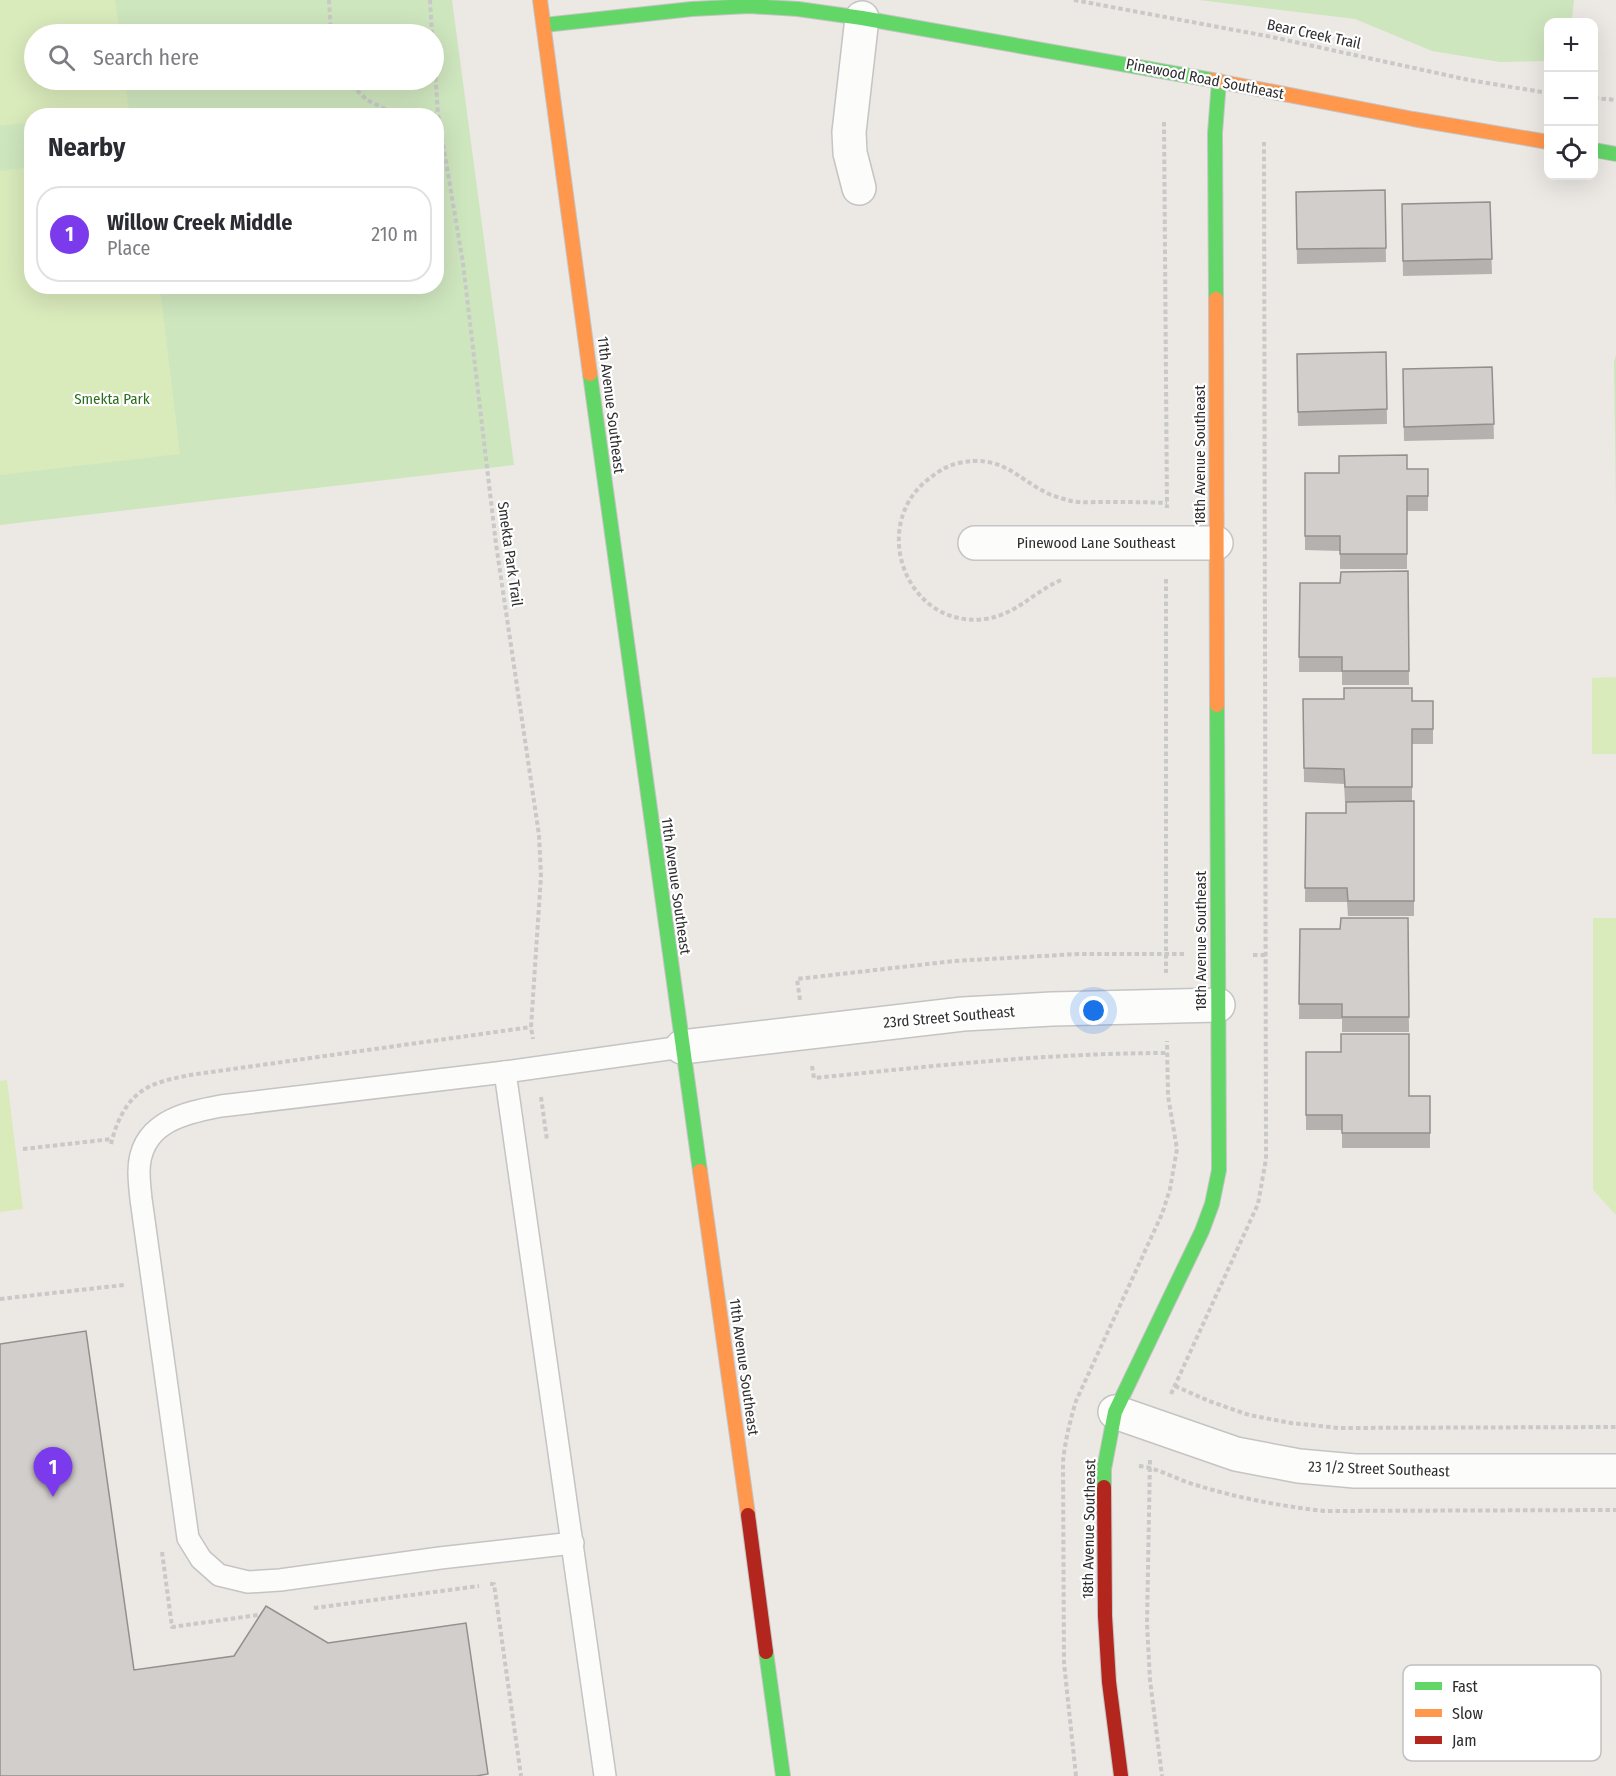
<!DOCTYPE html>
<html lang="en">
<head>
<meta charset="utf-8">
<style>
  :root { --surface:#fff; --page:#f7f7f7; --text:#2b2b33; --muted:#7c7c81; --line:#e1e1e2; --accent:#7c3aed }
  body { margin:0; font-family:"Fira Sans Condensed",sans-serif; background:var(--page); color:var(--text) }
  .controls { position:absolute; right:18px; top:18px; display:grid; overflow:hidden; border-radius:12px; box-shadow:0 6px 24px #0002 }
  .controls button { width:54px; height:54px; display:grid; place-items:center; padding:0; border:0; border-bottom:2px solid var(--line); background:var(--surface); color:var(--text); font:30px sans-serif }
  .you { position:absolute; left:1094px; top:1011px; width:21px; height:21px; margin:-15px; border:4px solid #fff; border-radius:50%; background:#1a73e8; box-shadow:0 0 0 9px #1a73e833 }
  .badge { display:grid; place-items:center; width:39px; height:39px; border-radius:50%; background:var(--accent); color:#fff; font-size:20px; font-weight:700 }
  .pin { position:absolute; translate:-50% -50px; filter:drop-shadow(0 2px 3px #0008) }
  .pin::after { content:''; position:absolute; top:32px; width:21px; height:18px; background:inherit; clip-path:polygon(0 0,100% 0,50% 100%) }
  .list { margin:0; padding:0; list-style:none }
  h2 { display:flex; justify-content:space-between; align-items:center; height:78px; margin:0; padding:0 24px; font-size:26px }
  h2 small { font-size:20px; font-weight:400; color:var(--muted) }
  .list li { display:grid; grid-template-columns:39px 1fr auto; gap:18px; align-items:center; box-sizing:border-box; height:96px; margin:0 12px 12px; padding:0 12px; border:2px solid var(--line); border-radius:24px }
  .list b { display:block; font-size:22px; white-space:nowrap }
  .list p { margin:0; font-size:20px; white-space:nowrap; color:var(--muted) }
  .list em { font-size:20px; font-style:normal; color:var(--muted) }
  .icon { flex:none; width:33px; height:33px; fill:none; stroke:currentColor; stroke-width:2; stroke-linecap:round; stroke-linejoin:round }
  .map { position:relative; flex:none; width:1616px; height:1776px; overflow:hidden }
  .search { position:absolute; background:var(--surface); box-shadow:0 6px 24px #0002; left:24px; top:24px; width:420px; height:66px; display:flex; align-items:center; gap:15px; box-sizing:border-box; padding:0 21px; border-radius:33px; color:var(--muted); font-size:22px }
  .panel { position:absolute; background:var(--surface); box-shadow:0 6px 24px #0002; left:24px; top:108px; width:420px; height:186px; border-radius:24px }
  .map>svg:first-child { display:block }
  .green { fill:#cee6be; fill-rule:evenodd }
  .pitch { fill:#d9eabb }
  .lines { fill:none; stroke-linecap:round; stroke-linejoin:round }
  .lane-casing { stroke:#c5c4c5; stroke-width:24 }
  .street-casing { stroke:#c5c4c5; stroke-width:36 }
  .fast-casing { stroke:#c5c4c5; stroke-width:16 }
  .slow-casing { stroke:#c5c4c5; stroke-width:16 }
  .jam-casing { stroke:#c5c4c5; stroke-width:16 }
  .path { stroke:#c9c9c8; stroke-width:4; stroke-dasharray:4.5 3; stroke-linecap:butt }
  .lane { stroke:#fcfcfb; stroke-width:21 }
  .street { stroke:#fcfcfb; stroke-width:33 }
  .fast { stroke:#63d668; stroke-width:14 }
  .slow { stroke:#ff974d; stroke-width:14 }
  .jam { stroke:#b3261e; stroke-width:14 }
  .wall { fill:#b4b1af }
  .building { fill:#d1cecb; stroke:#92908e; stroke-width:1.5 }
  .labels { text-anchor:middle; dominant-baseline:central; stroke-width:4.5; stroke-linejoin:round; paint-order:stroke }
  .street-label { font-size:15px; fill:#2e2e2e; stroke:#fff }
  .park-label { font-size:15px; fill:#2c6e1b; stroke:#fff }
  .key { fill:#fff; stroke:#c0c0c0; stroke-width:1.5 }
  .key-label { font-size:16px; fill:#2e2e2e }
</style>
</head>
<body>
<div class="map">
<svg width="1616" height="1776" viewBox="0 0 1616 1776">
  <rect width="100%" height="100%" fill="#ece8e4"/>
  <g class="green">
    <path d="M0,0h452l62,465 -514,60zM34,34h400v46h-400zM32,116h404v170h-404z"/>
    <polygon points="1199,0 1574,0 1572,18 1569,22 1548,22 1548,58 1547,61 1500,62 1432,51 1355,19"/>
    <polygon points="1616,355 1616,509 1614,362"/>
  </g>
  <g class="pitch">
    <polygon points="0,0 115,0 120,34 34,34 34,80 125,80 129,110 86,116 32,116 31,122 0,126"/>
    <polygon points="31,167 32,286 160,287 180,454 0,475 0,171"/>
    <polygon points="1616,677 1616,754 1592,754 1592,678"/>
    <polygon points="1593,918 1616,918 1616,1215 1593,1190"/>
    <polygon points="7,1080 23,1209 0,1212 0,1081"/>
  </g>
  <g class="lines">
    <defs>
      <g id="lane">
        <polyline points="505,1072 605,1776"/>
        <path d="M573,1543l-133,15 -160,22 -32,2 -29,-7 -18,-16 -13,-21 -47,-339c-1,-9 -2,-18 -2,-27 0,-49 44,-59 82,-66l284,-34 177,-25"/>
      </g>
      <g id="street">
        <polyline points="859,188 850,153 849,132 862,18"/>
        <polyline points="975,543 1216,543"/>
        <polyline points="682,1047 963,1014 1052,1009 1218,1005"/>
        <polyline points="1115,1412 1236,1454 1299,1466 1355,1471 1616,1471"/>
      </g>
      <g id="fast">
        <polyline points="544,25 692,9 749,6 798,9 862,18 1212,80"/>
        <polyline points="1594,150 1616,154"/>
        <polyline points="1216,299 1215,133 1219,81"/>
        <polyline points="590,374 700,1171"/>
        <polyline points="1104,1487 1104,1469 1115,1412 1202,1231 1212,1204 1219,1170 1217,705"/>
        <polyline points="766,1652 783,1776"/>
      </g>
      <g id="slow">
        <polyline points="540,0 590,374"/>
        <polyline points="1212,80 1413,119 1548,142"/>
        <polyline points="1216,299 1217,705"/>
        <polyline points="700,1171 748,1515"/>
      </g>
      <g id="jam">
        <polyline points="1104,1487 1105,1616 1109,1682 1121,1776"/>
        <polyline points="748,1515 766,1652"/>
      </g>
    </defs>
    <use href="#lane" class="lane-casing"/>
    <use href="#street" class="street-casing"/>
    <use href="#fast" class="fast-casing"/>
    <use href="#slow" class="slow-casing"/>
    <use href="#jam" class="jam-casing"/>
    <g class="path">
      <polyline points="329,0 331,34"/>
      <polyline points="430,0 432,34"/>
      <polyline points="1074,0 1272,37 1469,80 1548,93"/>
      <polyline points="434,55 438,114 463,263 496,544 539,835 541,876 531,1027 533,1039"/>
      <polyline points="346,80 367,100 400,116"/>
      <polyline points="1594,98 1616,100"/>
      <polyline points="409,116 438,114"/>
      <polyline points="1164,122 1167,508"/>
      <polyline points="1166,579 1166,973"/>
      <path d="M1061,580c-28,12 -45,35 -76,39 -77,10 -116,-90 -59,-138 10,-8 20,-15 32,-18 45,-9 56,14 91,31 7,3 15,5 22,7 10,2 22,1 32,1 21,0 42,0 64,1"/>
      <polyline points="1253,955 1267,955"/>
      <polyline points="800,1000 797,979 954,961 1078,954 1185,954"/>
      <path d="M812,1066l2,12c118,-12 235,-25 353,-25"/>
      <polyline points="541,1097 547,1140"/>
      <path d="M111,1144c5,-21 15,-44 34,-55 13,-8 31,-11 45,-14l341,-48"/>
      <polyline points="23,1149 112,1139"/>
      <polyline points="0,1299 124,1285"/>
      <polyline points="1175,1386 1209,1401 1249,1415 1291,1423 1339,1428 1616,1427"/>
      <polyline points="1171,1394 1258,1204 1266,1159 1264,142"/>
      <polyline points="1150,1460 1147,1624 1150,1680 1162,1776"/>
      <path d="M1139,1466c20,2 38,14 57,19 42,13 84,21 128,26l292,-1"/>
      <polyline points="162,1552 172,1627 265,1614"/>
      <polyline points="490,1584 494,1584 521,1776"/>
      <polyline points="314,1608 479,1586"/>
      <path d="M1076,1776l-12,-113 -1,-201c2,-21 7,-41 13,-61l86,-187 8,-25 7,-40 -9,-53 -1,-55"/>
    </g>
    <use href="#lane" class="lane"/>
    <use href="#street" class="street"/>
    <use href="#fast" class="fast"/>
    <use href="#slow" class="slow"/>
    <use href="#jam" class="jam"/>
  </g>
  <g class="wall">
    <polygon points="1385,190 1386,262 1297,264 1296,192"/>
    <polygon points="1490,202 1492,274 1403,276 1402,204"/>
    <polygon points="1386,352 1387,424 1298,426 1297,354"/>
    <polygon points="1492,367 1494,439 1404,441 1403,369"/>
    <polygon points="1407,469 1428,469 1428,511 1407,511 1407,569 1340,569 1340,551 1305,550 1305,473 1339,473"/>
    <polygon points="1408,571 1409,685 1342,685 1342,672 1299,672 1300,583 1340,583"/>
    <polygon points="1303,699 1433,701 1433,744 1412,744 1412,801 1414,801 1414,916 1348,916 1347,902 1305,902 1306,813 1346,813 1388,802 1345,802 1344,784 1304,782"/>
    <polygon points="1408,918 1409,1032 1342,1032 1342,1019 1299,1019 1300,929 1340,929"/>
    <polygon points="1306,1052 1409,1096 1430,1096 1430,1148 1342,1148 1342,1130 1306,1130"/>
  </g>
  <g class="building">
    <polygon points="1385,190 1386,248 1297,249 1296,192"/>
    <polygon points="1490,202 1492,259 1403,261 1402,204"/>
    <polygon points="1386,352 1387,409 1298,412 1297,354"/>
    <polygon points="1492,367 1494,424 1404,427 1403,369"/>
    <polygon points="1407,455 1407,469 1428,469 1428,496 1407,496 1407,554 1340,554 1340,536 1305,536 1305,473 1339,473 1339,456"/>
    <polygon points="1408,571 1409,671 1342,671 1342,657 1299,657 1300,583 1340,583 1341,572"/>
    <polygon points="1344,688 1412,688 1412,701 1433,701 1433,729 1412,729 1412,787 1345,787 1344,769 1304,768 1303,699 1344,699"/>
    <polygon points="1414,801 1414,901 1348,901 1347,888 1305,888 1306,813 1346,813 1346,802"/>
    <polygon points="1341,918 1408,918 1409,1017 1342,1017 1342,1004 1299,1004 1300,929 1340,929"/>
    <polygon points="1341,1034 1409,1034 1409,1096 1430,1096 1430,1133 1342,1133 1342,1115 1306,1115 1306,1052 1341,1052"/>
    <polygon points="86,1331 134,1670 234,1656 266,1606 328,1643 466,1623 488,1774 476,1776 0,1776 0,1344"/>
  </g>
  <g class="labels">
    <g class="street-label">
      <text transform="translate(1314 34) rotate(12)">Bear Creek Trail</text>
      <text transform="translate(1205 79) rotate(11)">Pinewood Road Southeast</text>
      <text transform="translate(611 405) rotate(83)">11th Avenue Southeast</text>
      <text transform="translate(1200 455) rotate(-90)">18th Avenue Southeast</text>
      <text x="1096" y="543">Pinewood Lane Southeast</text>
      <text transform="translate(510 554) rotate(82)">Smekta Park Trail</text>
      <text transform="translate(676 886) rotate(82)">11th Avenue Southeast</text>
      <text transform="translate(1201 941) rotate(-90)">18th Avenue Southeast</text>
      <text transform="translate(949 1017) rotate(-5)">23rd Street Southeast</text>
      <text transform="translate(744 1367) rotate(82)">11th Avenue Southeast</text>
      <text transform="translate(1379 1469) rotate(2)">23 1/2 Street Southeast</text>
      <text transform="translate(1089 1529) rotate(-89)">18th Avenue Southeast</text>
    </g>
    <g class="park-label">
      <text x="112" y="399">Smekta Park</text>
    </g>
  </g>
  <rect x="1403" y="1665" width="198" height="96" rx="9" class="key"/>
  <rect x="1415" y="1682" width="27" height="8" fill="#63d668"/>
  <rect x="1415" y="1709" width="27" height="8" fill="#ff974d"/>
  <rect x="1415" y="1736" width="27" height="8" fill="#b3261e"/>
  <g class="key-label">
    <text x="1452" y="1692">Fast</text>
    <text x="1452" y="1719">Slow</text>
    <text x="1452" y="1746">Jam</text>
  </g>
</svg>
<div class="controls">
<button>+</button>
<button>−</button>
<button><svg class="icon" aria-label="locate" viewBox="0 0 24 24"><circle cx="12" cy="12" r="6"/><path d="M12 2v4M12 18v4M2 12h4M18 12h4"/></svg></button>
</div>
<div class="you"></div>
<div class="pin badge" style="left:53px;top:1497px">1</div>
<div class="search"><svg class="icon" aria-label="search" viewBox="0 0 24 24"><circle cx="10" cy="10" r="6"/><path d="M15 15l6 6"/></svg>Search here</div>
<section class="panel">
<h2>Nearby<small></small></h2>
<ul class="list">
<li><span class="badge">1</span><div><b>Willow Creek Middle</b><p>Place</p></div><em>210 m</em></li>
</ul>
</section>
</div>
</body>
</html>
